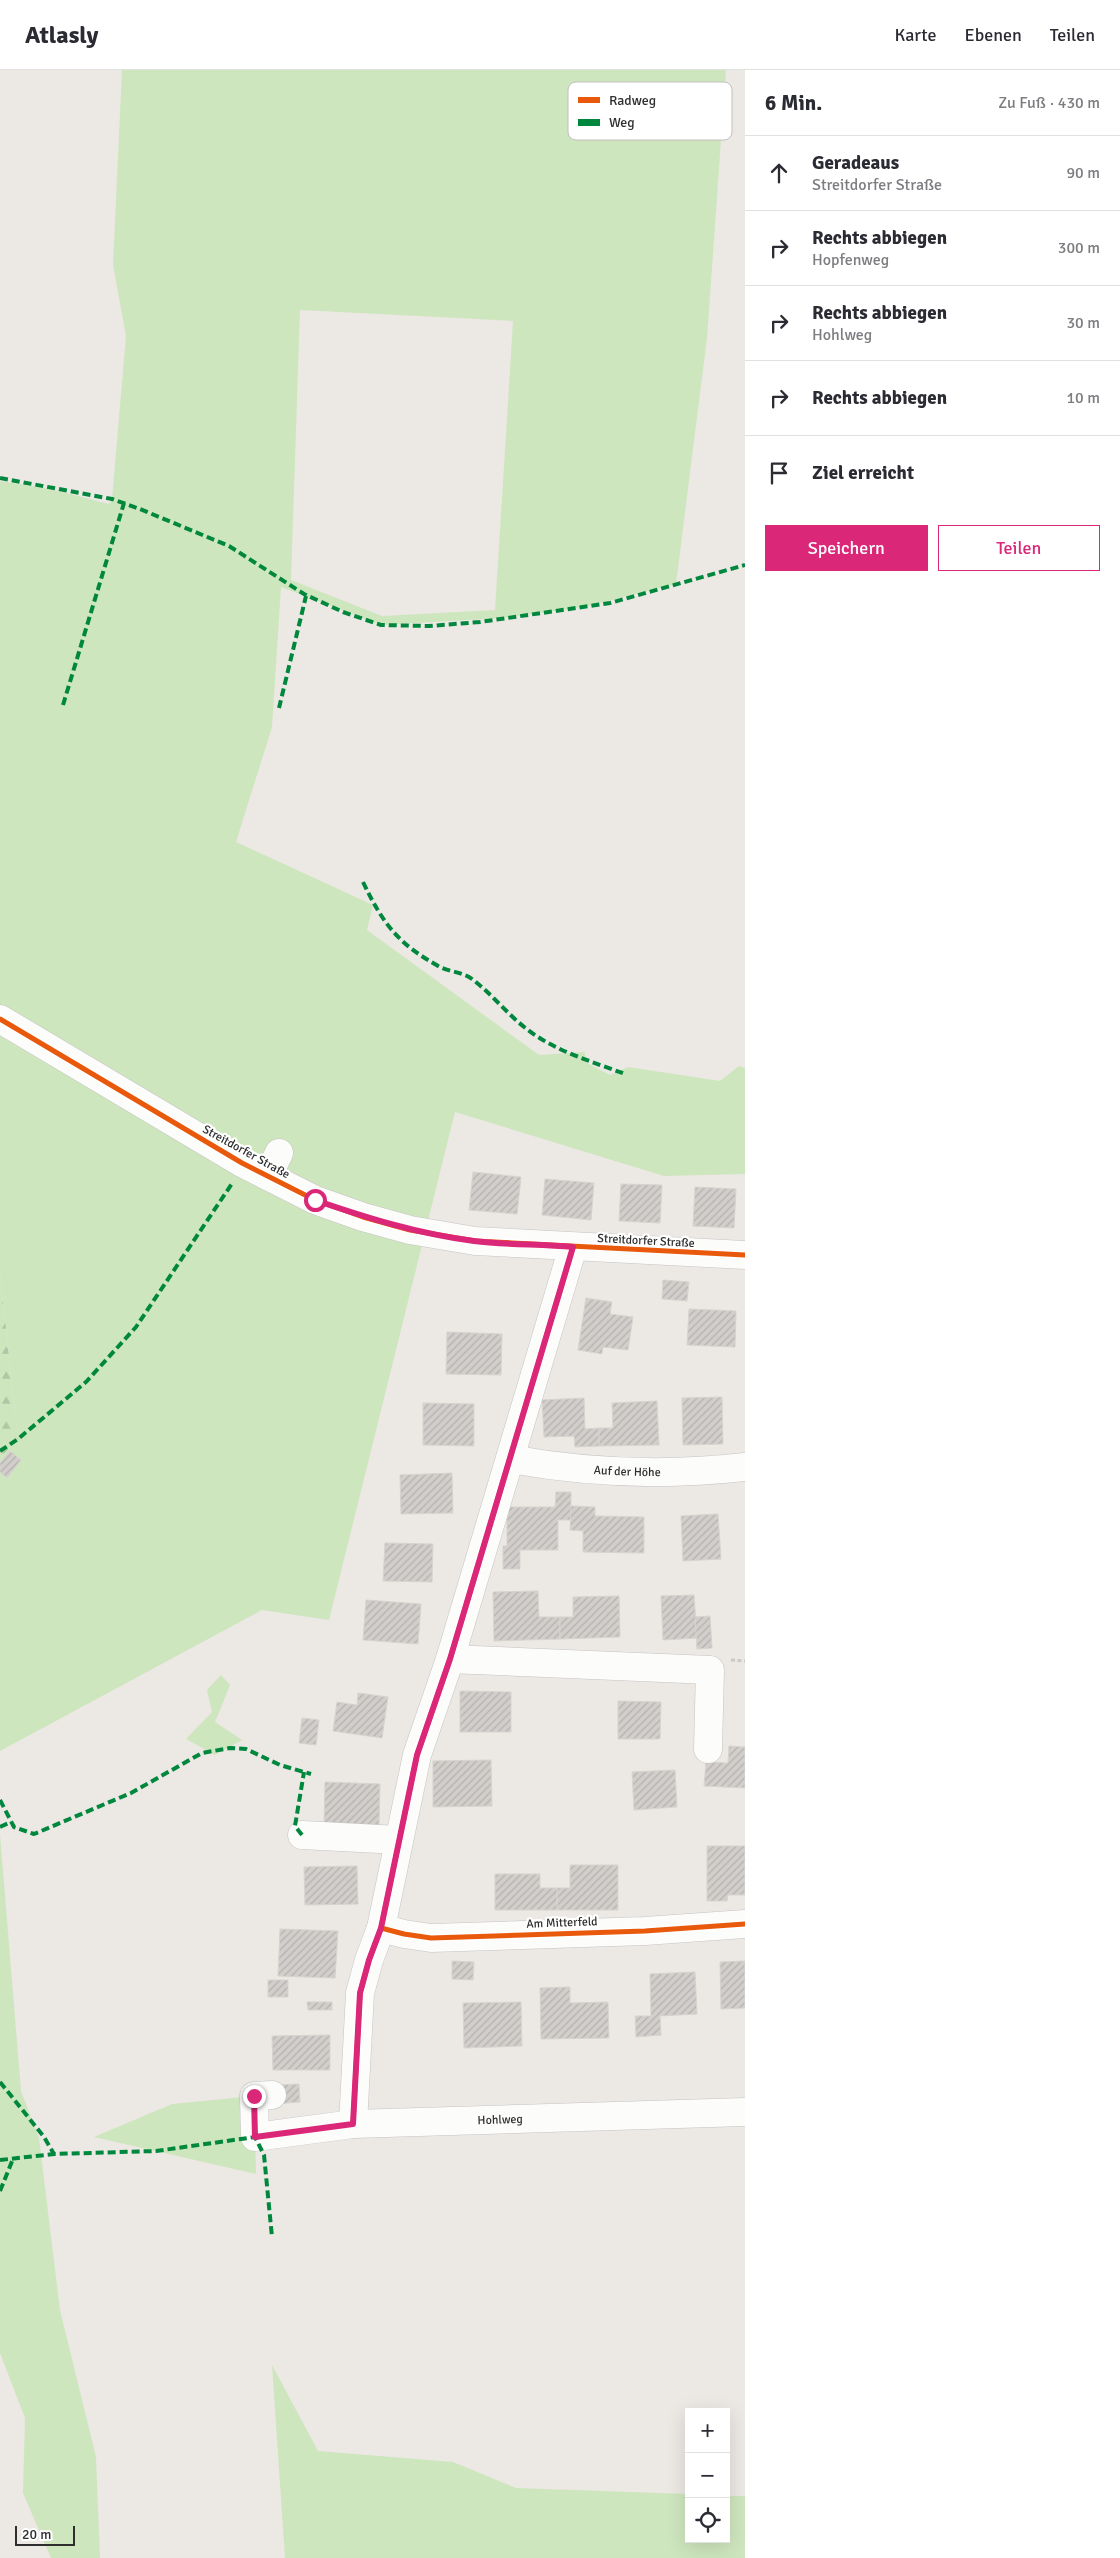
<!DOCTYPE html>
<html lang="de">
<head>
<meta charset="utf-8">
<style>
  :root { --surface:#fff; --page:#f7f7f7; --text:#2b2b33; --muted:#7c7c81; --line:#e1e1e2; --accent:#db2777 }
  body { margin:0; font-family:Signika,sans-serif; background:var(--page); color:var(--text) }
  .controls { position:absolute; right:15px; bottom:15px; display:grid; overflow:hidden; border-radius:0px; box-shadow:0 5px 20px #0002 }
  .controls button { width:45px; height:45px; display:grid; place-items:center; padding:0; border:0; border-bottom:1px solid var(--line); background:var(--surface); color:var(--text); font:25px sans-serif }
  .scale { position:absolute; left:15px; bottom:12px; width:60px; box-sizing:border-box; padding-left:5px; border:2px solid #2e2e2e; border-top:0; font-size:14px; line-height:18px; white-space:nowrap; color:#2e2e2e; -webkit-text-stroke:4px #fff; paint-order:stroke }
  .stop { position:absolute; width:15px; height:15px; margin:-11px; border:4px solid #db2777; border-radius:50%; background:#fff }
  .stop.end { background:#db2777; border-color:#fff; box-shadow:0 1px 5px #0008 }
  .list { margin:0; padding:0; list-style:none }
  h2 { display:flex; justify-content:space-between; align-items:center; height:65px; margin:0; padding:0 20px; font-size:21px }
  h2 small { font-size:16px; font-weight:400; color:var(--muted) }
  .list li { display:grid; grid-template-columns:32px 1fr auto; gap:15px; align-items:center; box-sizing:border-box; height:75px; padding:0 20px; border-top:1px solid var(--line) }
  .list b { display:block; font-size:19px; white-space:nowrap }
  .list p { margin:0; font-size:16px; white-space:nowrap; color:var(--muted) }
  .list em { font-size:16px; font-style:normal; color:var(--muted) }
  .actions { display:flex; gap:10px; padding:15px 20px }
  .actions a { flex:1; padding:11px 0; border:1px solid var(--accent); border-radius:0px; text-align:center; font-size:18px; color:var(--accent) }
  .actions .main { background:var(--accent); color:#fff }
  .icon { flex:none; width:28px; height:28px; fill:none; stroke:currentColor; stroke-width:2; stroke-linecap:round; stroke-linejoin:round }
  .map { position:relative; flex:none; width:745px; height:2488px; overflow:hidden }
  header { display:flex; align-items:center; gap:30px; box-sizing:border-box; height:70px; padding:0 25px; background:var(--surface); border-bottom:1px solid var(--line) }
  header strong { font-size:24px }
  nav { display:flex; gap:28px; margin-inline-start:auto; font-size:18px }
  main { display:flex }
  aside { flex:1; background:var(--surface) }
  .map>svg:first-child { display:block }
  .grass { fill:#cee6be; fill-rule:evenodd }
  .forest { fill:url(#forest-firs) }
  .building { fill:url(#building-hatch); stroke:#d7d4d0 }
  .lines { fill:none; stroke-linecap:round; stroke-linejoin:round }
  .minor-casing { stroke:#c5c4c5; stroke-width:29 }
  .path { stroke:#c9c9c8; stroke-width:3; stroke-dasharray:4 2.5; stroke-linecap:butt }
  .minor { stroke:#fcfcfb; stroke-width:28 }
  .quiet { stroke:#00873e; stroke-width:4; stroke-dasharray:8 4; stroke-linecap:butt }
  .cycleway-casing { stroke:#fff; stroke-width:8 }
  .cycleway { stroke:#e8590c; stroke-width:5 }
  .route { stroke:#db2777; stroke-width:6 }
  .labels { text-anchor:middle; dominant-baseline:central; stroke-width:4.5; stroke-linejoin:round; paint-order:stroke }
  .street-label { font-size:12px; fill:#2e2e2e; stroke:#fff }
  .key { fill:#fff; stroke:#c0c0c0; stroke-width:1 }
  .key-label { font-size:14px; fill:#2e2e2e }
</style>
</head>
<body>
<header>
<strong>Atlasly</strong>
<nav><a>Karte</a><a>Ebenen</a><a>Teilen</a></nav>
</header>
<main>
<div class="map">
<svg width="745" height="2488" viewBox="0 0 745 2488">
  <defs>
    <pattern id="forest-firs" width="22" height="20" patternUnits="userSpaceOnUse" patternTransform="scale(1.25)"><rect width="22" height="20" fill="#cee6be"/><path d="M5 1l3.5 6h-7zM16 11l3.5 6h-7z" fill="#b1c6a4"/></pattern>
    <pattern id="building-hatch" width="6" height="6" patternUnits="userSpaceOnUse" patternTransform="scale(1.25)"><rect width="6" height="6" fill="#d1cecb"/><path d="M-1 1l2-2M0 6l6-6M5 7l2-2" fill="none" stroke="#b4b1af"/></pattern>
  </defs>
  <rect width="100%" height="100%" fill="#ece8e4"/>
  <g class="grass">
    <path d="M122,0h604l-19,268 -31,246 -92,23 -81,11 -122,7 -100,-38 -9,140 -36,115 137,63 -6,25 172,125 46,-3v10l25,13 18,-8 92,14 19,-15 6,2v106l-81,2 -209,-64 -126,508 -67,-10 -262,141v-293l18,-19 -18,-165v-793l51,8 58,15 3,-5 14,-163 -13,-71zM300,240l213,11 -18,289 -113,6 -91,-36z"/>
    <polygon points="221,1605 230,1615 215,1652 242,1670 215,1685 186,1669 212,1642 207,1620"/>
    <polygon points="0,1764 21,2021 39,2068 60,2240 96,2387 100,2488 51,2488 23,2423 25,2348 0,2283"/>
    <polygon points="254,2026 256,2104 94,2067 172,2034"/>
    <polygon points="272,2295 318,2381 453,2392 516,2418 689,2424 689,2469 726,2469 726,2426 745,2426 745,2488 285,2488"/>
  </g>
  <polygon class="forest" points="0,1204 18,1369 0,1388"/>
  <g class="building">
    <polygon points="473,1102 521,1107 517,1144 469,1140"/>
    <polygon points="545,1109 594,1113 591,1150 542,1145"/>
    <polygon points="621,1114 662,1115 660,1153 619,1151"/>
    <polygon points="695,1117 736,1119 734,1158 693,1156"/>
    <polygon points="663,1210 689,1212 687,1231 662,1229"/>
    <polygon points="586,1228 612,1232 610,1244 633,1247 628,1280 603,1277 602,1284 578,1280"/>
    <polygon points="689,1239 736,1241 735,1277 687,1275"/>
    <polygon points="447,1262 502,1264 501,1305 446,1304"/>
    <polygon points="722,1327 723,1374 683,1375 682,1328"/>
    <polygon points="584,1328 585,1359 599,1358 599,1376 575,1377 574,1366 544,1367 542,1330"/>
    <polygon points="657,1331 659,1375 599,1376 599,1358 613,1358 612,1333"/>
    <polygon points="423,1333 474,1334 474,1376 423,1375"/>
    <polygon points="10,1381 21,1390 7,1408 0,1402 0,1393"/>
    <polygon points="452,1403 453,1443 401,1444 400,1405"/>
    <polygon points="556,1422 571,1422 571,1450 558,1450 558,1480 520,1480 520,1499 503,1499 503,1476 507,1476 507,1437 555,1437"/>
    <polygon points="571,1436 595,1437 595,1446 644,1447 644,1483 583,1482 583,1461 570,1460"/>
    <polygon points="718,1444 721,1489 683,1491 681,1446"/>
    <polygon points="385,1473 433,1474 432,1512 383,1511"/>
    <polygon points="538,1521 539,1547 560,1547 560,1569 494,1571 493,1522"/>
    <polygon points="694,1525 697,1568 663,1570 661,1526"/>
    <polygon points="619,1526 620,1567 560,1569 560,1547 573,1547 573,1527"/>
    <polygon points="366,1530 421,1534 418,1574 363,1570"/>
    <polygon points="710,1546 712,1578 697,1579 695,1547"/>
    <polygon points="460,1621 511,1622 511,1662 460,1662"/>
    <polygon points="358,1623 388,1627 382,1668 333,1661 337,1632 357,1635"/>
    <polygon points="618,1631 661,1632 660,1669 618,1669"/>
    <polygon points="302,1648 319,1650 316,1675 299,1673"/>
    <polygon points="729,1676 745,1677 745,1718 704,1716 706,1692 728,1693"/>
    <polygon points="491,1690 492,1736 433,1737 433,1691"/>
    <polygon points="675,1700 677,1737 634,1740 632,1702"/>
    <polygon points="325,1712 380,1714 379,1756 324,1754"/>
    <polygon points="707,1776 745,1776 745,1825 728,1825 727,1831 707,1831"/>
    <polygon points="570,1795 618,1795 618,1840 557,1840 557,1818 570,1818"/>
    <polygon points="357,1796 358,1834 305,1835 304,1797"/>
    <polygon points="495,1804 540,1804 540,1818 557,1818 557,1840 495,1840"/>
    <polygon points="280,1859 338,1861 335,1908 278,1906"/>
    <polygon points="452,1891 474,1892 473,1910 452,1909"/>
    <polygon points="745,1891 745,1938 721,1939 720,1892"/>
    <polygon points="695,1902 697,1944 660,1946 661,1965 636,1967 635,1946 651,1946 650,1904"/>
    <rect x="268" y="1910" width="20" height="17"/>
    <polygon points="570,1917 570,1933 608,1932 609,1968 541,1969 540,1918"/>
    <polygon points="307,1932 332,1932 332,1940 308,1940"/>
    <polygon points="521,1932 522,1976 464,1978 463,1933"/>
    <polygon points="330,1965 330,2000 273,2000 272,1966"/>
    <polygon points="299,2014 300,2032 276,2034 275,2015"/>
  </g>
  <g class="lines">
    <defs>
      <g id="minor">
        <polyline points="0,949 242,1093 315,1130 363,1147 410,1160 475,1171 745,1185"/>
        <polyline points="268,1106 279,1083"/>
        <path id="s1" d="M510,1389c77,14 157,17 235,8"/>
        <polyline points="450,1589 710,1600 708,1679"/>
        <polyline points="302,1765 399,1770"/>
        <polyline points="381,1858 404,1864 431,1868 645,1861 745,1854"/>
        <path id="s2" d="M272,2025l-18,1 1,41 98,-13 392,-12"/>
        <polyline points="353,2054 360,1923 369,1890 381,1858 417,1685 450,1589 573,1177"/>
      </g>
    </defs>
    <use href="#minor" class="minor-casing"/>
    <polyline class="path" points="731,1590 745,1591"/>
    <use href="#minor" class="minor"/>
    <g class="quiet">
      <polyline points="0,408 112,429 140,439 229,476 304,524 343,542 381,555 429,556 480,552 610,533 745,495"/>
      <polyline points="63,635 124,433"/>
      <polyline points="279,638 306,526"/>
      <path d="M363,812c20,42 35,62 77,85 10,5 23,5 32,12 20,15 36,36 56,51 27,21 65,32 97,44"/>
      <polyline points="0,1381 18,1369 86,1312 136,1257 233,1112"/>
      <polyline points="0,1730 14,1757 34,1764 131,1723 202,1683 230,1678 246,1679 280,1695 311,1704"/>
      <polyline points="0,1757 11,1752"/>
      <polyline points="302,1765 295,1756 304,1702"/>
      <polyline points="0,2012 44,2067 54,2084"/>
      <polyline points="0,2090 54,2084 156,2081 255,2067 264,2085 272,2167"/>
      <polyline points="0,2121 13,2089"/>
    </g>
    <defs>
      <g id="cycleway">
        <polyline points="0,949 242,1093 315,1130 363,1147 410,1160 475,1171 745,1185"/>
        <polyline points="381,1858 404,1864 431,1868 645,1861 745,1854"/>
        <polyline points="353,2054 360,1923 369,1890 381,1858 417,1685 450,1589 573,1177"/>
      </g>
    </defs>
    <use href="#cycleway" class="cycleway-casing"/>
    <use href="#cycleway" class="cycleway"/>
  </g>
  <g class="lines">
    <path class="route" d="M254,2026l1,41 98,-13 7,-131 9,-33 12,-32 36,-173 33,-96 123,-412c-33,-3 -67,-2 -99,-6 -55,-7 -107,-23 -159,-41"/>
  </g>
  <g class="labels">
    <g class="street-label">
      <text transform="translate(246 1082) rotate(29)">Streitdorfer Straße</text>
      <text transform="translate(646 1171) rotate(3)">Streitdorfer Straße</text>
      <text stroke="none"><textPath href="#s1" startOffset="118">Auf der Höhe</textPath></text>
      <text transform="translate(562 1853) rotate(-2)">Am Mitterfeld</text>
      <text stroke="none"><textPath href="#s2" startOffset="305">Hohlweg</textPath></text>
    </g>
  </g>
  <rect x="568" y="12" width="164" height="58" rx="8" class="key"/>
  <rect x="578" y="27" width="22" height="6" fill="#e8590c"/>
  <rect x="578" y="49" width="22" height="7" fill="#00873e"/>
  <g class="key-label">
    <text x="609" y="35">Radweg</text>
    <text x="609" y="57">Weg</text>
  </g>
</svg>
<div class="controls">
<button>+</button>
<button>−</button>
<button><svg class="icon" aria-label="locate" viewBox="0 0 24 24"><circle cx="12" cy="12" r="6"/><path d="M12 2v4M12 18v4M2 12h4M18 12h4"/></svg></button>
</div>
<div class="scale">20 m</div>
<div class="stop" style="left:315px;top:1130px"></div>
<div class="stop end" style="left:254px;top:2026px"></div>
</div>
<aside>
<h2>6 Min.<small>Zu Fuß · 430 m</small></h2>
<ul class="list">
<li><svg class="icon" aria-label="ahead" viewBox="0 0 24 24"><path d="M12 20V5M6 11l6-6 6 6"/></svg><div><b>Geradeaus</b><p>Streitdorfer Straße</p></div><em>90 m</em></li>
<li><svg class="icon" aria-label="right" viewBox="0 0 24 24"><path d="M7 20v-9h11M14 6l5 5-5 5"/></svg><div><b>Rechts abbiegen</b><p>Hopfenweg</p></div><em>300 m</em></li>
<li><svg class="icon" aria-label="right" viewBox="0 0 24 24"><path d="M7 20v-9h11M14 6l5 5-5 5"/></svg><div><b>Rechts abbiegen</b><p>Hohlweg</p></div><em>30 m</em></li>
<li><svg class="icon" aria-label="right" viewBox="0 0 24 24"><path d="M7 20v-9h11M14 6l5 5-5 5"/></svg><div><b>Rechts abbiegen</b></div><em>10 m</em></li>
<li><svg class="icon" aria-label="arrive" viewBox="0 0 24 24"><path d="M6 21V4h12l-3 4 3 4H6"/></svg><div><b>Ziel erreicht</b></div></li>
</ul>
<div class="actions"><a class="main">Speichern</a><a>Teilen</a></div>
</aside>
</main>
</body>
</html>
